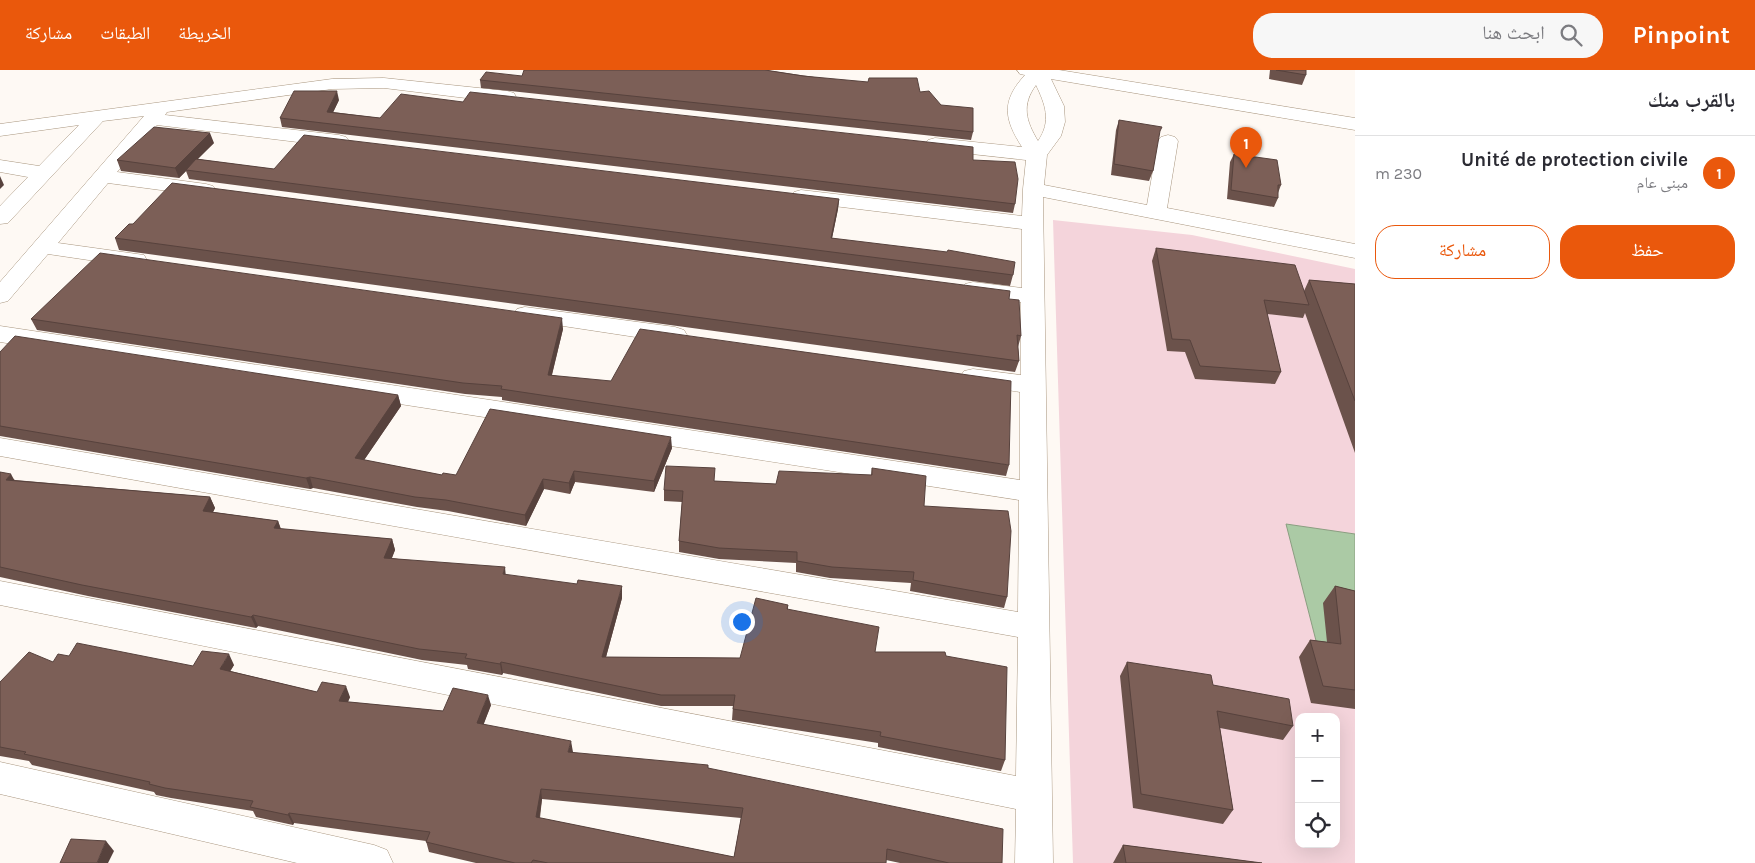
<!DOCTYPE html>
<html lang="ar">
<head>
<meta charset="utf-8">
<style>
  :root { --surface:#fff; --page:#f7f7f7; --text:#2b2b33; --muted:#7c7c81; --line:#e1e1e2; --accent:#ea580c }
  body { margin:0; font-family:Karla,"Noto Naskh Arabic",sans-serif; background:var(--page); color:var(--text); direction:rtl }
  .controls { position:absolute; right:15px; bottom:15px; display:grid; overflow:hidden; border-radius:10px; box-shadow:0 5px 20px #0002 }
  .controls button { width:45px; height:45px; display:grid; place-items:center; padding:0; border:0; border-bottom:1px solid var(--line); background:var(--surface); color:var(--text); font:25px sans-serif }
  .you { position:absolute; left:741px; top:551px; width:18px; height:18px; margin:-12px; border:4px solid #fff; border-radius:50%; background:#1a73e8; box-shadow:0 0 0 8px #1a73e833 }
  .badge { display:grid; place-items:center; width:32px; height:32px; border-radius:50%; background:var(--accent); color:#fff; font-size:16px; font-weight:700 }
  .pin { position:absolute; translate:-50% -41px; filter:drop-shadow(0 1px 2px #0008) }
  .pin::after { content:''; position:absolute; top:26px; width:18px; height:15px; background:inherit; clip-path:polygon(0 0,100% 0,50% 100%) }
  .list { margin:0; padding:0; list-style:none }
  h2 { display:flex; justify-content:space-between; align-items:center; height:65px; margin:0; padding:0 20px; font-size:21px }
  h2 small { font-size:16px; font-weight:400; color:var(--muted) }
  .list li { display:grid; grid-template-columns:32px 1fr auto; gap:15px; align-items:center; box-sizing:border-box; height:75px; padding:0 20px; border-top:1px solid var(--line) }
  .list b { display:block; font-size:19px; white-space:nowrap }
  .list p { margin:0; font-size:16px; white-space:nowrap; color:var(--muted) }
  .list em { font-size:16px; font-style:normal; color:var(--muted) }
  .actions { display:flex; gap:10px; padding:15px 20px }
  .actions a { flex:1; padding:11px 0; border:1px solid var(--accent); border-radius:20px; text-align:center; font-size:18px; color:var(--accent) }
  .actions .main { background:var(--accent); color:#fff }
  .icon { flex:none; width:28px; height:28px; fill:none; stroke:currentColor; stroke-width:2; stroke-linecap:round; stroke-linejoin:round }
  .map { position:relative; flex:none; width:1355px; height:793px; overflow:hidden; direction:ltr }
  header { display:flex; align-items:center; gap:30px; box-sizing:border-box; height:70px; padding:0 25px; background:var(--accent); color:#fff }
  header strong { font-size:24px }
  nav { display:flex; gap:28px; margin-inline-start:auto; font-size:18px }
  .search { width:350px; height:45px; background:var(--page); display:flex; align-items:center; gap:12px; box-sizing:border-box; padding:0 18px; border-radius:20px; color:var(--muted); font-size:19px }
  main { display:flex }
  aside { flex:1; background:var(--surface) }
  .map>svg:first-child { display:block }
  .green { fill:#f4d4db; fill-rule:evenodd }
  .water { fill:#abcaa5; stroke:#8b9e81 }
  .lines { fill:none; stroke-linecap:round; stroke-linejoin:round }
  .minor-casing { stroke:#a8957e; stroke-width:1 }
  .minor { fill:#fff; fill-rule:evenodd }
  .wall { fill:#6b524b; fill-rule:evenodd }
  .shaded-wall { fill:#57423d }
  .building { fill:#7c5f57; stroke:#57423d; fill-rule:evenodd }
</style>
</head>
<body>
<header>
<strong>Pinpoint</strong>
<div class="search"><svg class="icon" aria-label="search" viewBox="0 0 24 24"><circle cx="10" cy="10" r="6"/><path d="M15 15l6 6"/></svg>ابحث هنا</div>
<nav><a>الخريطة</a><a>الطبقات</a><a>مشاركة</a></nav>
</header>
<main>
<aside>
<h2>بالقرب منك<small></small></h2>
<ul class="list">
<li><span class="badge">1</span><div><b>Unité de protection civile</b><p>مبنى عام</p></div><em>230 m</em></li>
</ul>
<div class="actions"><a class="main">حفظ</a><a>مشاركة</a></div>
</aside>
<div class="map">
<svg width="1355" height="793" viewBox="0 0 1355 793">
  <rect width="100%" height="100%" fill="#fef9f4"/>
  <path class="green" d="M1053,150l139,15 163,34v594h-282zM1299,647h37v127h-37z"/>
  <polygon class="water" points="1286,454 1355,464 1355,599 1322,594"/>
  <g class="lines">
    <defs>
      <g id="minor">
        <path d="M1017,0h42l296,48v12l-304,-51 13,27 1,16 -4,14 -14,19 -3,30 103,20 11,-64 3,-4 7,-2 7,2 3,4 -11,67 188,36v14l-312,-61 10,666h-38l1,-54 -1016,-204v-24l1016,195 2,-139 -1018,-181v-18l1018,174 1,-112 -1019,-158v-16l1020,154v-88l-56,-9 -4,-6 4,-6 9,-2 48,6v-73l-56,-8 -4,-5 4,-5 8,-2 49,6v-59l-221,-27 -7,-2 -3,-4 3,-4 7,-2 221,26 1,-27 3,-29 -91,-10 -7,-2 -3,-4 3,-4 7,-2 87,9c-18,-28 -21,-46 3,-72l-5,-1zM1036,15c9,19 16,36 2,56 -12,-20 -17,-36 -2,-56z"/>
        <polygon points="384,8 507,21 514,23 516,27 514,31 507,33 384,18 332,19 167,42 165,45 339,65 346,67 349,71 346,75 339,77 157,55 117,102 206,114 213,116 216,120 213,124 206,126 108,113 58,173 144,185 147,190 144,195 136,197 48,184 8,231 0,233 0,212 144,46 103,51 8,153 0,154 0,136 28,107 0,102 0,90 39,96 79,55 0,66 0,54 332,9"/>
        <polygon points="525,237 675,257 684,260 687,265 684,270 675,273 517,249 513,244 517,239"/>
        <polygon points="0,692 374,775 387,780 393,793 297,793 0,724"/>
      </g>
    </defs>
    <use href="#minor" class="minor-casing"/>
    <use href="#minor" class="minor"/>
  </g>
  <g class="wall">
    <polygon points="765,0 920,22 941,35 973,62 971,70 481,18 480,10 522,6"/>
    <polygon points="1270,0 1306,0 1306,5 1302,15 1269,9"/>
    <polygon points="339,30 333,42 380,48 973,90 1015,134 1013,143 282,57 280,48"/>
    <polygon points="1119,50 1158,67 1153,101 1149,111 1111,105 1116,60"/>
    <polygon points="214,73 197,89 274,99 839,129 838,139 832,168 1013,205 1010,216 189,109 186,101 179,108 121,101 117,90"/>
    <polygon points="1234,84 1281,115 1278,123 1278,128 1274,137 1227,129 1230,92"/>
    <polygon points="115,168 1009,229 1021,266 1018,277 1019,291 1015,302 119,180"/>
    <polygon points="1156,178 1304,221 1309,210 1355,214 1355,383 1305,243 1303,248 1267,244 1281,302 1275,314 1195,309 1185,282 1167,281 1152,191"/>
    <polygon points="31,249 563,259 552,305 1009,395 1006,406 502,330 502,327 465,324 37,260"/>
    <polygon points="0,282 398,325 401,336 364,390 442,405 456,405 672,378 654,422 575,412 570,424 544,419 526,456 448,441 417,437 313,418 310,419 0,366"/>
    <polygon points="872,398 924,436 1007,527 1004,538 910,521 911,513 830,508 796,502 796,493 719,489 679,482 679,471 682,432 664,431 664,420 714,411 776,414 871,405"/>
    <polygon points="0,402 15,410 210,427 215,438 213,442 278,451 281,459 392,469 395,480 392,488 506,505 622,528 606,587 740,588 788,535 788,540 875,582 946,586 1005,690 1001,701 878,677 878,673 732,650 733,636 661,636 503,603 502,605 468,599 467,595 422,590 258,556 256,558 88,526 0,507"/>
    <polygon points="1335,516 1355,521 1355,639 1311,633 1299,587 1310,570 1327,572 1323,533"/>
    <path d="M69,586l124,10 41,-1 -4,6 87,21 33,5 -2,5 95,9 48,-6 -8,20 90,28 135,15 294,95h-102l-14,-3v3h-410l-47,-11 -3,-11 -132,-18 -1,2 -37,-8 -3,-6 -82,-13 -15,-3 -2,-3 -122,-27 -3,-4 -29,-5v-74zM542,729l199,19 -7,39 -194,-39z"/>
    <polygon points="1127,592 1213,615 1293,656 1283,670 1220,658 1233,740 1223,754 1133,738 1120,606"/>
    <polygon points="1123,775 1262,793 1113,793"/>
  </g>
  <g class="shaded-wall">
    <polygon points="337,21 339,30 329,51 327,42"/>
    <polygon points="210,63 214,73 187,100 186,100 186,101 179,108 175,98"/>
    <polygon points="0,106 4,115 0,119"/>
    <polygon points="839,129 838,139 830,178 831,168"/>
    <polygon points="562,248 563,259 549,316 548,305"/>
    <polygon points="398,325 401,336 358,399 355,388"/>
    <polygon points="671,367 672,378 654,422 654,411"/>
    <polygon points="574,401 575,412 570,424 569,413"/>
    <polygon points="11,404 17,415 6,410"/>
    <polygon points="310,407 313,418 310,419 306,408"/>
    <polygon points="543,409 544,419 526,456 525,445"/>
    <polygon points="210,427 215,438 208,452 203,441"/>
    <polygon points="278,451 282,463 274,458"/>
    <polygon points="392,469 395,480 387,499 384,488"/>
    <polygon points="505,497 506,508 503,504"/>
    <polygon points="622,516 622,528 603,598 602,587"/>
    <polygon points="253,545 258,556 256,558 251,547"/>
    <polygon points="229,584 234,595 225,610 220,599"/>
    <polygon points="501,592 503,603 502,605 500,594"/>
    <polygon points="346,616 350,627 343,642 339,631"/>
    <polygon points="488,625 491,635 480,664 477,653"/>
    <polygon points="571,671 573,682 570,693 568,682"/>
    <polygon points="541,719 542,729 538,757 536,747"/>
    <polygon points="289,743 294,753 293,755 288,745"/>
    <polygon points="106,771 114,781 108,793 97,793"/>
  </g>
  <g class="building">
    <polygon points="524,0 765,0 803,6 868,12 869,8 917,8 920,22 929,21 941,35 973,38 973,62 480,10 486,2 522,6"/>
    <polygon points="1276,0 1306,0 1306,5"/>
    <polygon points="294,21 337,21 327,42 380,48 401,24 463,32 470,22 973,77 973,90 1015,92 1018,109 1015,134 280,48"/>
    <polygon points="1119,50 1162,57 1160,61 1153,101 1114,94"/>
    <polygon points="154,57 210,63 175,98 117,90"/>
    <polygon points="304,65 839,129 831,168 947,182 948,180 1015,192 1013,205 186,100 196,89 274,99"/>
    <polygon points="1234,84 1277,90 1281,115 1278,115 1278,128 1231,120"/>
    <polygon points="172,113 1010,221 1009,229 1019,230 1021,266 1017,265 1019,291 115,168 129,154 133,154"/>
    <polygon points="1156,178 1295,195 1309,235 1264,230 1281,302 1200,296 1190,270 1172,269"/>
    <polygon points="100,183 562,248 548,305 611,311 640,259 1011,311 1009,395 501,319 502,316 463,313 31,249"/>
    <polygon points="1309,210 1355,214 1355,331"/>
    <polygon points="15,266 398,325 355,388 442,405 443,403 456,405 490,339 671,367 654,411 574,401 569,413 543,409 525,445 446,430 415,427 310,407 306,408 0,356 0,282"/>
    <polygon points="666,396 715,398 714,411 776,414 779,401 872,405 872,398 926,406 924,436 1008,441 1011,461 1007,527 913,510 914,502 832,497 797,491 797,482 719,478 679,471 683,421 664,420"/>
    <polygon points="0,402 11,404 6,410 210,427 203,441 278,451 274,458 392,469 384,488 505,497 503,504 577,514 578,510 622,516 602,587 740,588 756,528 788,535 787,539 879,557 875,582 945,582 946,586 1007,597 1005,690 880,666 881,662 733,639 735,625 661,625 501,592 500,594 465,588 467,584 419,579 253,545 251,547 82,515 0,497"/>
    <polygon points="1335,516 1355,521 1355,620 1323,616 1310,570 1341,574"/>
    <path d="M77,573l116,23 9,-15 27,3 -9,15 97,23 5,-10 24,4 -7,15 104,10 10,-23 35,7 -11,28 94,18 -3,11 140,13v3l295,61 -1,34h-53l-62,-14 -1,14h-338l-15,-3 -2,3h-16l-89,-21 4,-10 -141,-19 -1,2 -38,-8 3,-6 -88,-13 -16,-4 1,-2 -126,-28 2,-2 -26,-5v-65l29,-30 24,10 5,-8 11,2zM541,719l202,19 -9,49 -198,-40z"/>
    <polygon points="1127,592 1211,605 1213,615 1289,629 1293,656 1217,641 1233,740 1141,724"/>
    <polygon points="71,769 106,771 97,793 60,793"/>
    <polygon points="1123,775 1262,793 1126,793"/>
  </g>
</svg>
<div class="controls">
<button>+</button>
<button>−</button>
<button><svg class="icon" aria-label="locate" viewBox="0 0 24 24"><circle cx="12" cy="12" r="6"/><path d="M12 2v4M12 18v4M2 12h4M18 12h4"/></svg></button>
</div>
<div class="you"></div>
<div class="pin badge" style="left:1246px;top:98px">1</div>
</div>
</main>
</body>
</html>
